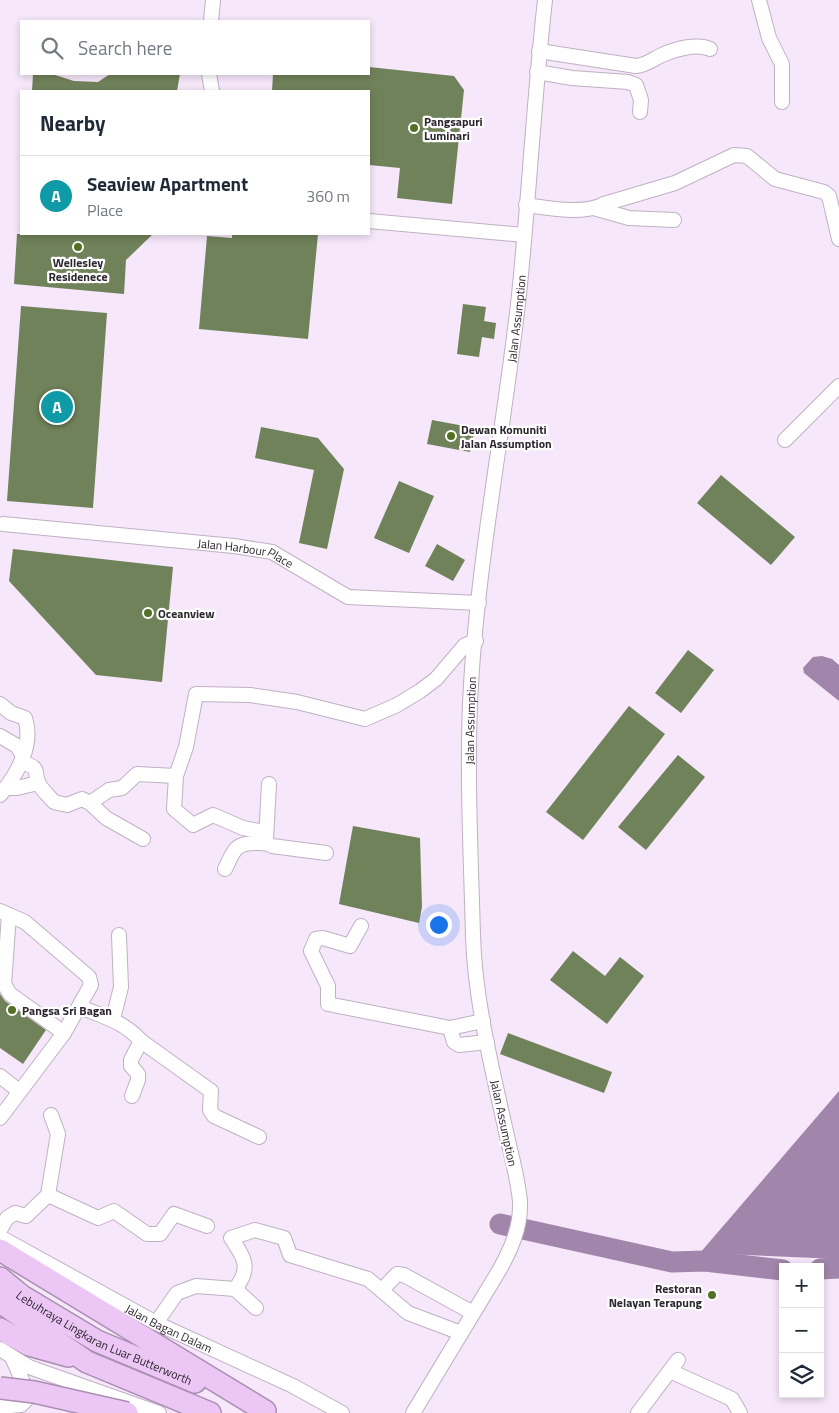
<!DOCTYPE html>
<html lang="en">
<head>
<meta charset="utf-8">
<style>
  :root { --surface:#fff; --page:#f2f2f3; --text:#1f2937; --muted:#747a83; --line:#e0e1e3; --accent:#537024 }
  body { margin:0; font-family:"Titillium Web",sans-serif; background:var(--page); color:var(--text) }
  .controls { position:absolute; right:15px; bottom:15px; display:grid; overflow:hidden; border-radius:0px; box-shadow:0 2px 8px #0003 }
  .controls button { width:45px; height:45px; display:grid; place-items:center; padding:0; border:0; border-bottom:1px solid var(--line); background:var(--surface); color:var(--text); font:25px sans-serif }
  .you { position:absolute; left:438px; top:924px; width:18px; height:18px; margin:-12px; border:4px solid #fff; border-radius:50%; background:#1a73e8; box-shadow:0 0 0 8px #1a73e833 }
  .badge { display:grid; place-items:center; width:32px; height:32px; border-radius:50%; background:var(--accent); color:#fff; font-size:16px; font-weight:700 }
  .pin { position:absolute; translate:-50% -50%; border:2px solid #fff; box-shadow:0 1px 5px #0006 }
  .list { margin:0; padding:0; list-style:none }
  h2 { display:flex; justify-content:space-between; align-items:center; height:65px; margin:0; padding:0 20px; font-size:21px }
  h2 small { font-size:16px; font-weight:400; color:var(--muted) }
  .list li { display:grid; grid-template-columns:32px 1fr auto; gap:15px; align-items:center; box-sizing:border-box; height:80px; padding:0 20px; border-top:1px solid var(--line) }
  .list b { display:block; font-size:19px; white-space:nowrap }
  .list p { margin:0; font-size:16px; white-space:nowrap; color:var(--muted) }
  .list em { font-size:16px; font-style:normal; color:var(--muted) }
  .icon { flex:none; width:28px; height:28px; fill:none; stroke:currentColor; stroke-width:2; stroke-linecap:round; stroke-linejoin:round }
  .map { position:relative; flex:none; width:839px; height:1413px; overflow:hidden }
  .search { position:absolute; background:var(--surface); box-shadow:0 2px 8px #0003; left:20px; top:20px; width:350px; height:55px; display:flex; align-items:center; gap:12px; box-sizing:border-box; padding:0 18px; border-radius:0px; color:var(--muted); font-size:19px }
  .panel { position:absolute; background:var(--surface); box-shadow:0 2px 8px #0003; left:20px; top:90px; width:350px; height:145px; border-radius:0px }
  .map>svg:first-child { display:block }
  .water { fill:#a285aa }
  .pier { fill:#f6e7fa }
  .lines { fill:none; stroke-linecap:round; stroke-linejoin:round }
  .river { stroke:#a285aa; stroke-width:21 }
  .building { fill:#70825a }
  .minor-casing { stroke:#bfb1c3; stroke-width:16 }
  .highway-casing { stroke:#a98fb0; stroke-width:24 }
  .minor { stroke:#fff; stroke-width:14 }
  .highway { stroke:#ecc7f6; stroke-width:21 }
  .highway-bridge-casing { stroke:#a98fb0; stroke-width:24; stroke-linecap:butt }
  .highway-bridge { stroke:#ecc7f6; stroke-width:21 }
  .poi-dot { fill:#537024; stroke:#fff; stroke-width:2 }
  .labels { text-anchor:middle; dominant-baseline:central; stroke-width:4.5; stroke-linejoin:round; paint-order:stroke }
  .poi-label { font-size:12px; font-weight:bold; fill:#2c262e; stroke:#fff; text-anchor:start }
  .street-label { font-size:12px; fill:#2c262e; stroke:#fff }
</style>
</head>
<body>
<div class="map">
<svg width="839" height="1413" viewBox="0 0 839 1413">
  <rect width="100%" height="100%" fill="#f6e7fa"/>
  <g class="water">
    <polygon points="822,656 832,659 839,665 839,701 804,673 803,668 813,657"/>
    <polygon points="839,1091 839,1259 700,1253"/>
  </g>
  <polygon class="pier" points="839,945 839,974 838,975 827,969"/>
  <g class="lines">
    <g class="river">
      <polyline points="500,1224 672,1262 705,1261 783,1270"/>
      <polyline points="820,1269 839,1268"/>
    </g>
  </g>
  <g class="building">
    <polygon points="369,67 454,76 464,90 452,204 397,198 400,168 369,165 369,91 272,91 273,74 369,74"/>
    <polygon points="33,74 52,74 74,81 98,82 110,74 180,74 177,91 32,91"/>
    <polygon points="17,234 153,234 126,260 124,294 14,284"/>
    <polygon points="232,234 318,234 308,339 199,329 207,236 232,238"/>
    <polygon points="463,304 486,307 484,321 496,323 494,339 482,337 479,357 457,354"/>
    <polygon points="21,306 107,313 93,508 7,501"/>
    <polygon points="432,420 475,428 470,452 427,444"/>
    <polygon points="261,427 318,438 344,469 327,549 299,543 314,470 255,458"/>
    <polygon points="721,475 795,537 771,565 697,503"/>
    <polygon points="399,481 434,496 409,553 374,538"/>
    <polygon points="437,544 465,560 453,581 425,566"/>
    <polygon points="13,549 173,567 162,682 96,675 9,581"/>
    <polygon points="688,650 714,670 681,713 655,693"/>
    <polygon points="629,706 665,734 583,840 546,812"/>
    <polygon points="678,755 705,777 646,850 618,827"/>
    <polygon points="353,826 420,838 422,907 419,923 339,904"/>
    <polygon points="573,951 605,976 620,957 644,976 607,1024 550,980"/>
    <polygon points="0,994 5,1001 46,1030 23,1064 0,1048"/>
    <polygon points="508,1033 612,1072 604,1093 500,1054"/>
  </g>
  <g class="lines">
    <defs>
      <g id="minor">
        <polyline points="759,0 769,38 782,64 782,102"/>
        <polyline points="211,21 213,0"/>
        <path d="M539,51l97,15c11,-1 17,-7 26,-11 13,-6 35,-12 48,-6"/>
        <polyline points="537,72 572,78 628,82 636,85 641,100 640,112"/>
        <polyline points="209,74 212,91"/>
        <path d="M526,205c22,3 59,10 78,-1l71,-21 59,-28 13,1 28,23 49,13 5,4 10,43"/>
        <polyline points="597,209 629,218 674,220"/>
        <polyline points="369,221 524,235"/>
        <polyline points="785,440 839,386"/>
        <path id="s1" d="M3,524l231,22 38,6 76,45 131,6"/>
        <path d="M0,704l11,9 14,5c9,27 -8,57 -25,77"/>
        <polyline points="0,736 17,746 22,754"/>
        <path d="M21,762c22,7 11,8 18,22 3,6 11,13 15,18l13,3 15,-6 8,4 16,15 37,21"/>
        <polyline points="6,788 17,788 38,783"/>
        <polyline points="90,803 109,790 122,788 137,774 176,776"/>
        <polyline points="265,832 243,828 213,815 193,825 174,809 176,776 186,747 196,694 250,695 297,702 365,719 397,705 420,691 436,679 465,645 476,641"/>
        <polyline points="266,839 269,784"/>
        <path d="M225,869c9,-18 9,-26 31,-26 7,0 11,-1 16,3l54,7"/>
        <polyline points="0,911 25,922 89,977 91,985 64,1033 0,1118"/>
        <polyline points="9,915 4,984 10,994 64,1033"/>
        <polyline points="361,926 350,946 323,938 316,939 311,951 328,986 328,1004 450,1028 483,1021"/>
        <path d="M80,1007c22,9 45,15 61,34l70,50 -1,19 4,6 45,21"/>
        <polyline points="113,1019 121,987 119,935"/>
        <polyline points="450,1028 454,1042 459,1045 487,1042"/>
        <polyline points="0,1076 19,1091"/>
        <polyline points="132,1096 138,1080 138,1074 131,1066 131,1060 141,1041"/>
        <polyline points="48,1195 98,1218 114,1211 147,1234 160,1234 174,1214 207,1226"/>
        <polyline points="0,1230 7,1218 15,1213 26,1216 48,1195 58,1134 51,1115"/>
        <path id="s2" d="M0,1237l156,86 137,63 49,27"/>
        <path d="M235,1289c17,-21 9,-32 -4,-51l24,-8 29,8 6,17 78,24 40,34 53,20"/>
        <polyline points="382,1290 397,1274 404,1275 473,1313"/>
        <polyline points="156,1323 177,1293 196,1286 235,1289 256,1308"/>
        <polyline points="0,1349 29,1367 159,1413"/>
        <polyline points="12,1357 29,1396"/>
        <polyline points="670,1371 732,1399 740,1413"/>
        <polyline points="0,1407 21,1405 29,1397 39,1392"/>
        <path id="s3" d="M413,1413l87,-144c11,-20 21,-42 20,-67 -2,-25 -10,-51 -15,-75 -14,-63 -30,-127 -32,-191 -2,-77 -6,-155 -3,-232 6,-137 34,-272 49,-409 10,-98 15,-197 26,-295"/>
        <polyline points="638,1413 678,1360"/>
      </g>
      <g id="highway">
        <polyline points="0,1250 265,1411"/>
        <path id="s4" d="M0,1278l22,18 75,45 98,41"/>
        <polyline points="0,1302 87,1362 210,1413"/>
        <polyline points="0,1329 29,1345 68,1356"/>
      </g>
    </defs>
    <use href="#minor" class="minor-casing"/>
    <use href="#highway" class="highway-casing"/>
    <use href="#minor" class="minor"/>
    <use href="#highway" class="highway"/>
    <defs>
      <polyline id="highway-bridge" points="0,1388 34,1392 127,1413"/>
    </defs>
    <use href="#highway-bridge" class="highway-bridge-casing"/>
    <use href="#highway-bridge" class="highway-bridge"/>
  </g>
  <g class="poi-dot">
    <circle cx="414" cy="128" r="5"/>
    <circle cx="78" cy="247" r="5"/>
    <circle cx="451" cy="436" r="5"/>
    <circle cx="148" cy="613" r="5"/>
    <circle cx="12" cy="1010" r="5"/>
    <circle cx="712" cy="1295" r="5"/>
  </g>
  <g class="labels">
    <g class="poi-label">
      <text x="424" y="121">Pangsapuri<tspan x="424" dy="14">Luminari</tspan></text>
      <text x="78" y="262" text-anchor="middle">Wellesley<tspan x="78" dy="14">Residenece</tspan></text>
      <text x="461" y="429">Dewan Komuniti<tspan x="461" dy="14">Jalan Assumption</tspan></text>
      <text x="158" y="613">Oceanview</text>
      <text x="22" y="1010">Pangsa Sri Bagan</text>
      <text x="702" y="1288" text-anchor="end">Restoran<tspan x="702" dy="14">Nelayan Terapung</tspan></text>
    </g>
    <g class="street-label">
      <text stroke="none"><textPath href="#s3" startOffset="1130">Jalan Assumption</textPath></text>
      <text stroke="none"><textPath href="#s1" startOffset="245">Jalan Harbour Place</textPath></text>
      <text stroke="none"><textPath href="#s3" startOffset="725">Jalan Assumption</textPath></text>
      <text transform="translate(504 1123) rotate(78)">Jalan Assumption</text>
      <text stroke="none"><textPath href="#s2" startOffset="192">Jalan Bagan Dalam</textPath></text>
      <text stroke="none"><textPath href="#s4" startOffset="121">Lebuhraya Lingkaran Luar Butterworth</textPath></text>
    </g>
  </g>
</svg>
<div class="controls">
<button>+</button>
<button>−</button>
<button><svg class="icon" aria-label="layers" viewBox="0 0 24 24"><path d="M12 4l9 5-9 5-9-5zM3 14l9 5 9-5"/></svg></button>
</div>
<div class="you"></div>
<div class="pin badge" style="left:57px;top:407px;background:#0f9aa8">A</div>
<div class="search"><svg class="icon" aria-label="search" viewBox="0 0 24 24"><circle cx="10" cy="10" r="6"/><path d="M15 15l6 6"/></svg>Search here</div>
<section class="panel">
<h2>Nearby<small></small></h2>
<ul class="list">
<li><span class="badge" style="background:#0f9aa8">A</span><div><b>Seaview Apartment</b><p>Place</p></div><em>360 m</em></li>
</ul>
</section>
</div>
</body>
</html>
